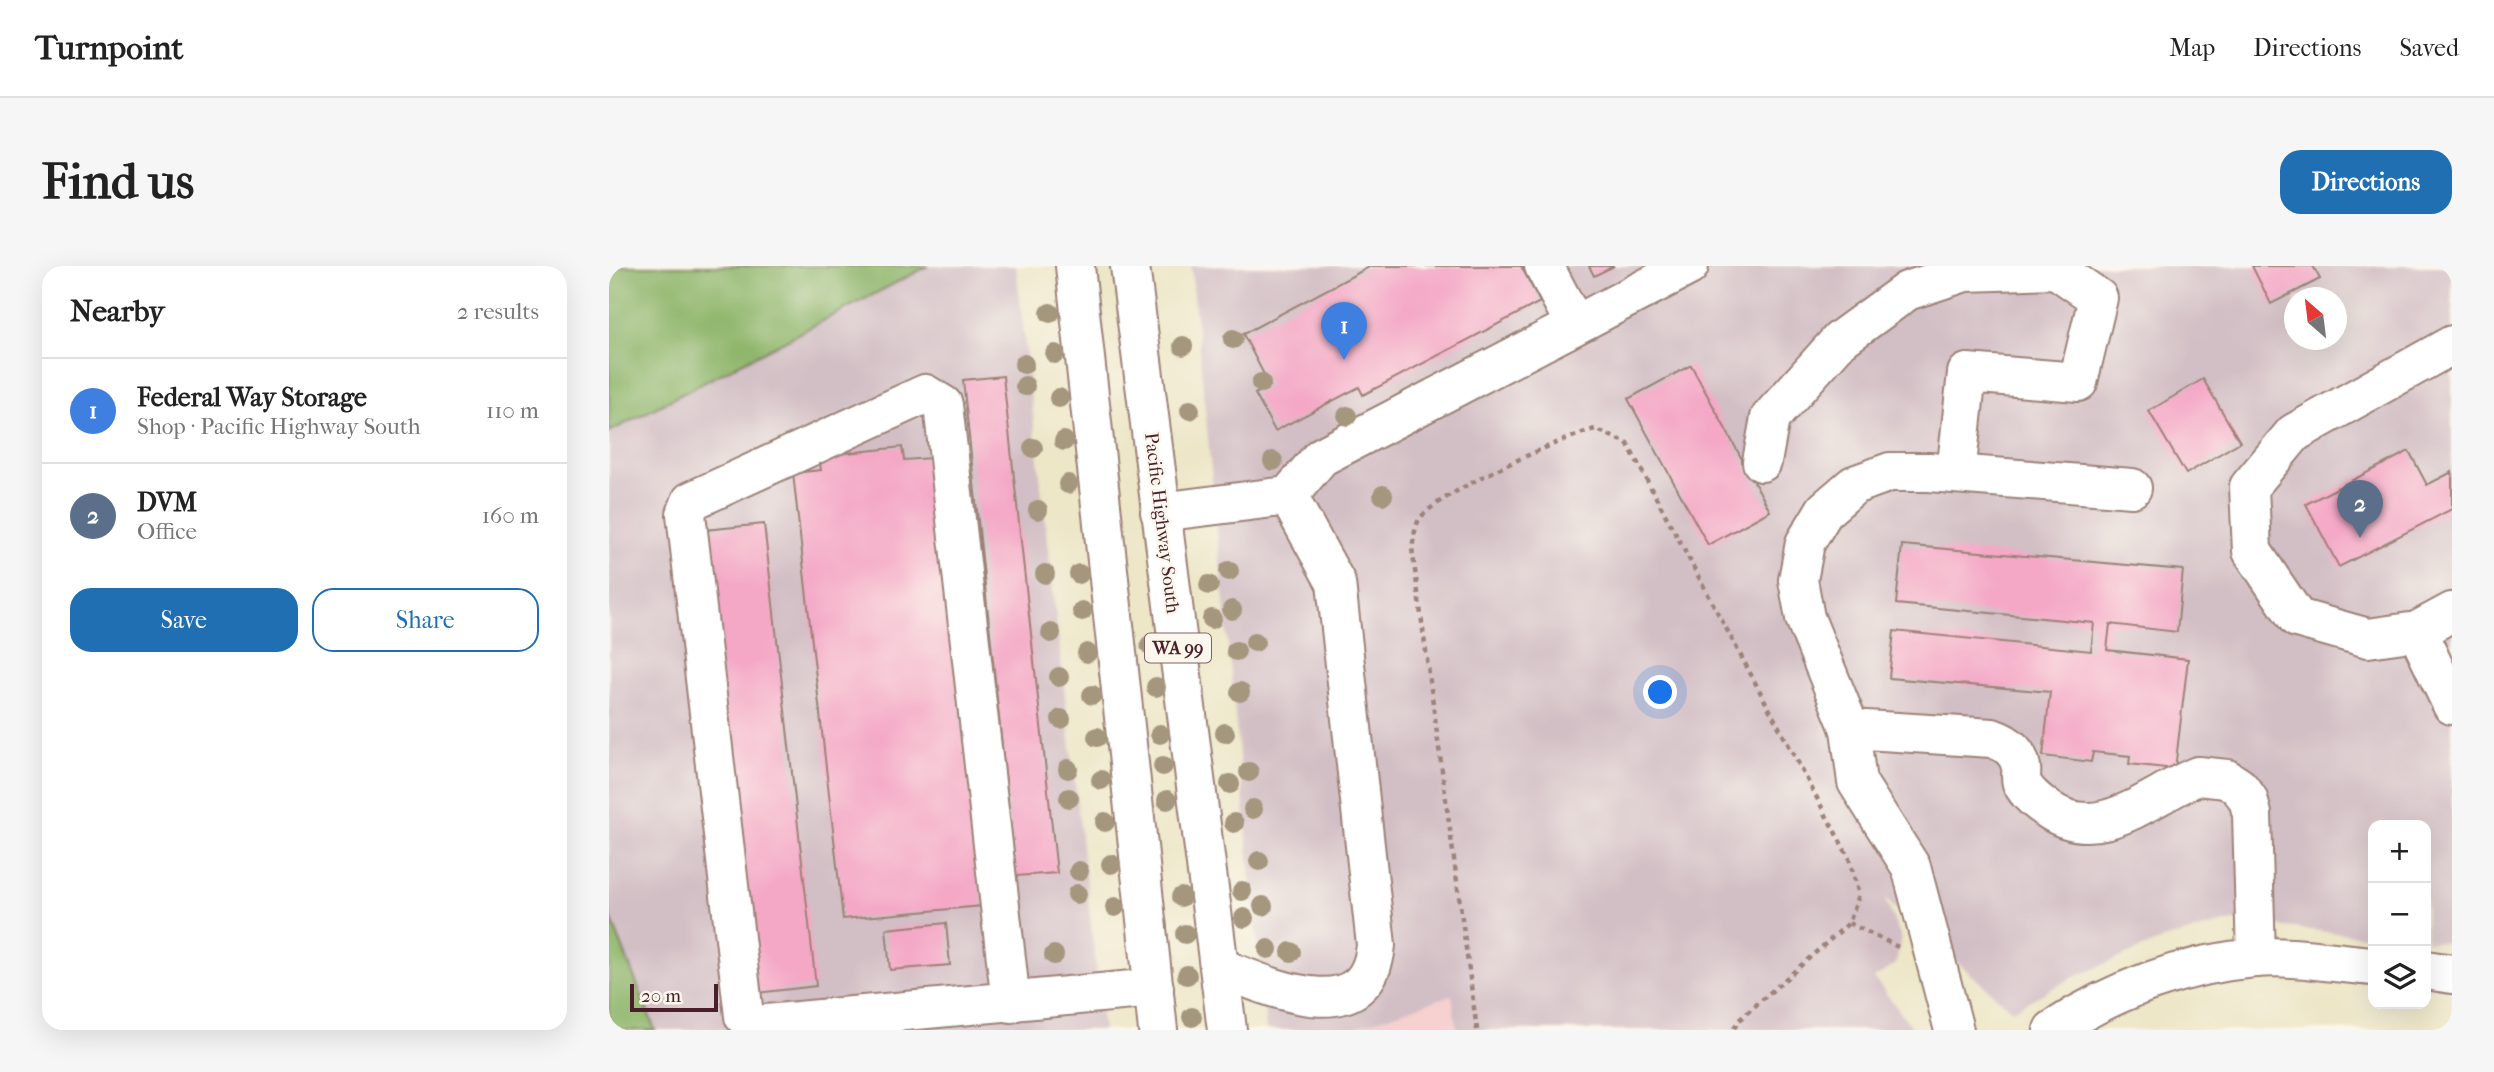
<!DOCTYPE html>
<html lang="en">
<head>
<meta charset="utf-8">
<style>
  :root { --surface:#fff; --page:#f6f6f6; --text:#222; --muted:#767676; --line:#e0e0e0; --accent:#1f6fb2 }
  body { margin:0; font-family:"IM FELL French Canon",serif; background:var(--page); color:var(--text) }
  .controls { position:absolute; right:21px; bottom:21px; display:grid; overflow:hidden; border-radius:14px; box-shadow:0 7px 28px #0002 }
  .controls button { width:63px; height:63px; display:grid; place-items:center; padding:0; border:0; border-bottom:2px solid var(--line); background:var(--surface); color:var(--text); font:35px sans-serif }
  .compass { position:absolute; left:1675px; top:21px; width:63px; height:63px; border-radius:50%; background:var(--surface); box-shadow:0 7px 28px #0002; rotate:332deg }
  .scale { position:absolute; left:21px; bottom:18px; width:88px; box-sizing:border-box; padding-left:7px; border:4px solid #4a1f2b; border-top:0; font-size:19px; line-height:24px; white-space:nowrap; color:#4a1f2b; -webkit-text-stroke:5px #fbf7ec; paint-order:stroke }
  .you { position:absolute; left:1052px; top:427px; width:24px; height:24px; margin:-18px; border:5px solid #fff; border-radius:50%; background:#1a73e8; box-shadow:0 0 0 10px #1a73e833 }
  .badge { display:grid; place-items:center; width:46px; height:46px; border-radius:50%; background:var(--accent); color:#fff; font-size:23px; font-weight:700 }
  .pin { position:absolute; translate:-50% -58px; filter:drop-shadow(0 2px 4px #0008) }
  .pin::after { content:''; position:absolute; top:37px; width:24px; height:21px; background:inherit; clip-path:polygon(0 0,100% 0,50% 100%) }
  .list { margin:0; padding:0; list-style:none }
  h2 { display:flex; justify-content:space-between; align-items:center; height:91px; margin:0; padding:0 28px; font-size:30px }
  h2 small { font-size:23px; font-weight:400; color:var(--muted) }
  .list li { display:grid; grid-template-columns:46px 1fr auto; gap:21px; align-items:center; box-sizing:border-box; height:105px; padding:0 28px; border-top:2px solid var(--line) }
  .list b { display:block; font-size:26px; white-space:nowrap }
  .list p { margin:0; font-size:23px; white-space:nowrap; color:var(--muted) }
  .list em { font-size:23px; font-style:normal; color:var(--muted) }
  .actions { display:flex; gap:14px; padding:21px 28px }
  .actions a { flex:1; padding:16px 0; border:2px solid var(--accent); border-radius:21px; text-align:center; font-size:24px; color:var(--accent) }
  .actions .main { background:var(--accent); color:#fff }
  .icon { flex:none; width:38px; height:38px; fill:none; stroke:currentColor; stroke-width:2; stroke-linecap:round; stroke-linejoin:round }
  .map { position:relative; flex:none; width:1843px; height:764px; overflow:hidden; border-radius:21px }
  header { display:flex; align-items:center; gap:42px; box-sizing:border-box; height:98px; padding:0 35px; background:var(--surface); border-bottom:2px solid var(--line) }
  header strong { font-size:33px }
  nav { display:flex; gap:38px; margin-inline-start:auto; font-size:24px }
  .intro { display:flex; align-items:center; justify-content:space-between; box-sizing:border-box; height:168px; padding:0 42px }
  h1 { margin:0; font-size:49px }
  .button { padding:18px 32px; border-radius:21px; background:var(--accent); color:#fff; font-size:24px; font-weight:700 }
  main { display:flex; gap:42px; padding:0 42px }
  aside { flex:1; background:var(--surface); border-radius:21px; box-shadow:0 7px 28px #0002 }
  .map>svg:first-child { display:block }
  .built { fill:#f7d0d0 }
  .industrial { fill:#d2bec5; fill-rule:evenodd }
  .forest { fill:#8fb66c; stroke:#6c6a4c; stroke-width:2 }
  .building { fill:#f4a8c6 }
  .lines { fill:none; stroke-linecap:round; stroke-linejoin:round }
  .minor-casing { stroke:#9c8279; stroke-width:42 }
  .major-casing { stroke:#9c8279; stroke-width:42 }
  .path { stroke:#9c8279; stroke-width:4.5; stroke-dasharray:5 5; stroke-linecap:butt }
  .minor { stroke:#fff; stroke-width:38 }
  .major { stroke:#fff; stroke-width:38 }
  .tree { fill:#a5967e }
  .labels { text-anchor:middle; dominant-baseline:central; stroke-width:5; stroke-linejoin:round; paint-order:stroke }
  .shield { fill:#fbf7ec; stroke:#7f6065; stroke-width:2 }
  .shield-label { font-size:18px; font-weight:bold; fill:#4a1f2b }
  .street-label { font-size:19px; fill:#4a1f2b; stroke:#fbf7ec }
</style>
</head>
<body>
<header>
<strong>Turnpoint</strong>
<nav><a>Map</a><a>Directions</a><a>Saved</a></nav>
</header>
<div class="intro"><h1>Find us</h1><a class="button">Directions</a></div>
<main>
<aside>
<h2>Nearby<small>2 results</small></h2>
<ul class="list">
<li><span class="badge" style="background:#3f7fe0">1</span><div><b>Federal Way Storage</b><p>Shop · Pacific Highway South</p></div><em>110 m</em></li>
<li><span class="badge" style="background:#5c6f8a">2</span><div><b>DVM</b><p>Office</p></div><em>160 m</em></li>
</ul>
<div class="actions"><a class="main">Save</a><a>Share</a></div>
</aside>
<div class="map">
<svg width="1843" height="764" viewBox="0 0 1843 764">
  <rect width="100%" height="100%" fill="#fbf7ec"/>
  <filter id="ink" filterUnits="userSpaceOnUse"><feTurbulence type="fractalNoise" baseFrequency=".0143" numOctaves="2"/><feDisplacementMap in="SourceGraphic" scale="14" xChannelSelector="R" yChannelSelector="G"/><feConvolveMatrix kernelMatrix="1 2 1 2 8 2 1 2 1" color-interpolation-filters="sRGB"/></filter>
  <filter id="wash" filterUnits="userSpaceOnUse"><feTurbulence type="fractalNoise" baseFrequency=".00686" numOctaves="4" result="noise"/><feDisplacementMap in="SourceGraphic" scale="28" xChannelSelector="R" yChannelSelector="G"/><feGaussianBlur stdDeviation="1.57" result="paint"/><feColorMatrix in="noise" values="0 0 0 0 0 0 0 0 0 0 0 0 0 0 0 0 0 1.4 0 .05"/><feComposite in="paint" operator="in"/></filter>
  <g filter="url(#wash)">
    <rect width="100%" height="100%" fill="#ede6c7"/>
    <polygon class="built" points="844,729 848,764 737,764"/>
    <g class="industrial">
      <polygon points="319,0 407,0 494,764 46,764 0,647 0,166"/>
      <path d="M582,0h1261v677l-26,-2v-116h-53v112l-140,-16 -67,17 -94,40 -60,32 -127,-111 16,38 -5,27 -22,14 40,52h-457l-5,-35 -106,35h-80zM1686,32h42v42h-42z"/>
    </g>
    <g class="forest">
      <polygon points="0,0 319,0 0,166"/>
      <polygon points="0,647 46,764 0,764"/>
    </g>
    <g id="blocks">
      <g class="building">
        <polygon points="762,0 912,0 931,36 754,129 750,121 666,165 646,128 661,120 634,68"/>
        <polygon points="980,0 1005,0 985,10"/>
        <polygon points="1643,0 1704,0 1711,13 1662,38"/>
        <polygon points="1082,99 1161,245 1099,279 1019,133"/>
        <polygon points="394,110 448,607 407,610 354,114"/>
        <polygon points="1594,113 1631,176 1577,208 1540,145"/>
        <polygon points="293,181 295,194 322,192 373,640 234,653 184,207 212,204 210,190"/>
        <polygon points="1800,185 1818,219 1843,206 1843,243 1730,301 1697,238"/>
        <polygon points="155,258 207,720 148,727 96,264"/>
        <polygon points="1293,279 1574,304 1568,366 1501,358 1498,384 1579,393 1566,503 1520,498 1521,490 1484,486 1482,496 1434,490 1441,426 1280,412 1285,365 1482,385 1485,357 1287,338"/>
        <polygon points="337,657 341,699 281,704 277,663"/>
      </g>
    </g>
  </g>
  <g filter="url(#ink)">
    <use href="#blocks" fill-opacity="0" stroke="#9c8279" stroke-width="2"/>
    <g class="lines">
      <defs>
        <g id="minor">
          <polyline points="935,0 966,59"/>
          <polyline points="1843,79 1685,167 1640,221 1643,285 1688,352 1759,372 1808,365 1843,346"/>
          <polyline points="1153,196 1161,152 1231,74 1298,25 1356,6 1447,3 1489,32 1469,116 1358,107 1347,208"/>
          <path d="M1523,222l-203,-16h-39l-36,13 -29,25 -20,33 -7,37 7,38 45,111 142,9c15,5 26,13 29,29 1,5 -1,12 1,16 5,11 17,20 27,27 51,35 101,-15 149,-34l29,3 12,8 9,12 4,15 4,144"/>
          <polyline points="551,246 679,230 712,191 1080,0"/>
          <polyline points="1808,365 1843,439"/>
          <polyline points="1241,463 1248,516 1302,601 1345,764"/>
          <path d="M612,702c55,22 147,62 155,-23l-40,-362 -48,-87"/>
          <polyline points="402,737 334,139 316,128 82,235 77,248 135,750 145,759 545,722"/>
        </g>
        <g id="major">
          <polyline points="466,0 549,764"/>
          <polyline points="521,0 618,764"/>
          <polyline points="1817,704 1843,708"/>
          <path d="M1444,764c58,-39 131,-66 202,-72 38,-3 80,5 118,8"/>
        </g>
      </defs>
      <use href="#minor" class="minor-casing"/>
      <use href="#major" class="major-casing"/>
      <g class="path">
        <polyline points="1240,657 1289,681"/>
        <path d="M868,764l-65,-482c2,-9 3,-25 9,-31 22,-26 138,-78 174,-88l32,14 222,415 10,37 -10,28 -110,97 -6,10"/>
      </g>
      <use href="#minor" class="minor"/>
      <use href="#major" class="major"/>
    </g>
    <g class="tree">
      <circle cx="441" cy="47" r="10"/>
      <circle cx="624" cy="73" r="10"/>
      <circle cx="574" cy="80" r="10"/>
      <circle cx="446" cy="88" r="10"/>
      <circle cx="415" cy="98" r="10"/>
      <circle cx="652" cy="117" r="10"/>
      <circle cx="416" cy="120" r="10"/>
      <circle cx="450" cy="132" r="10"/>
      <circle cx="581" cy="144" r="10"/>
      <circle cx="738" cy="150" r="10"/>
      <circle cx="455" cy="175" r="10"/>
      <circle cx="424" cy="182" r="10"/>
      <circle cx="664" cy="195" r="10"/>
      <circle cx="459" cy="218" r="10"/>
      <circle cx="774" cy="229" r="10"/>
      <circle cx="429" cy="244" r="10"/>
      <circle cx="620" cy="305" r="10"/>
      <circle cx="436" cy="308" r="10"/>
      <circle cx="470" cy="308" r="10"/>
      <circle cx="600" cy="319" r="10"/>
      <circle cx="623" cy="344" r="10"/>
      <circle cx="473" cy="345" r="10"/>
      <circle cx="603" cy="353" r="10"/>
      <circle cx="442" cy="367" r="10"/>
      <circle cx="646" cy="376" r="10"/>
      <circle cx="541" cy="379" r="10"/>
      <circle cx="627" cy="385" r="10"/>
      <circle cx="478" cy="387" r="10"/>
      <circle cx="450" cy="411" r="10"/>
      <circle cx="547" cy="421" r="10"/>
      <circle cx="631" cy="426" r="10"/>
      <circle cx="483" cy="429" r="10"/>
      <circle cx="452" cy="453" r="10"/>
      <circle cx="616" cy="467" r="10"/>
      <circle cx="551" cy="468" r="10"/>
      <circle cx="488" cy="471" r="10"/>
      <circle cx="554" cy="500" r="10"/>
      <circle cx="459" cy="503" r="10"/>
      <circle cx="640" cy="506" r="10"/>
      <circle cx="492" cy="514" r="10"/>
      <circle cx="621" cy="518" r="10"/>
      <circle cx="460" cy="532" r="10"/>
      <circle cx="558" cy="534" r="10"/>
      <circle cx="644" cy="543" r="10"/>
      <circle cx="496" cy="556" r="10"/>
      <circle cx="625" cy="557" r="10"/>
      <circle cx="650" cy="595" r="10"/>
      <circle cx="502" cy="598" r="10"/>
      <circle cx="470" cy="605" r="10"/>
      <circle cx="633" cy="625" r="10"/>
      <circle cx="468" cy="628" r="10"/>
      <circle cx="572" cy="631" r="10"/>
      <circle cx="654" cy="640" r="10"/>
      <circle cx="506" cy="641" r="10"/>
      <circle cx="635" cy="652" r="10"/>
      <circle cx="576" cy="668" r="10"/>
      <circle cx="659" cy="683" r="10"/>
      <circle cx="682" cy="686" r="10"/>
      <circle cx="445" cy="689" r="10"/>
      <circle cx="578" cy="709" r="10"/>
      <circle cx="583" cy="751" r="10"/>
    </g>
  </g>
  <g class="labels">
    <rect class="shield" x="536" y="367.5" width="66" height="29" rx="5"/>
    <g class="shield-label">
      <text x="569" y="382">WA 99</text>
    </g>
    <g class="street-label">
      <text transform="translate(553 257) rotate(83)">Pacific Highway South</text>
    </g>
  </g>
</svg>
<div class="controls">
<button>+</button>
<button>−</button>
<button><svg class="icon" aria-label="layers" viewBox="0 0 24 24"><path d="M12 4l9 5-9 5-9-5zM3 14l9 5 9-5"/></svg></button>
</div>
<svg class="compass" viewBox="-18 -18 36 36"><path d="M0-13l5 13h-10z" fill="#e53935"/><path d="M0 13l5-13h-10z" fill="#767676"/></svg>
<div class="scale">20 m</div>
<div class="you"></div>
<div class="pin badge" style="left:735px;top:94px;background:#3f7fe0">1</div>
<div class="pin badge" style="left:1751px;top:272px;background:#5c6f8a">2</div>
</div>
</main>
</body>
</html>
